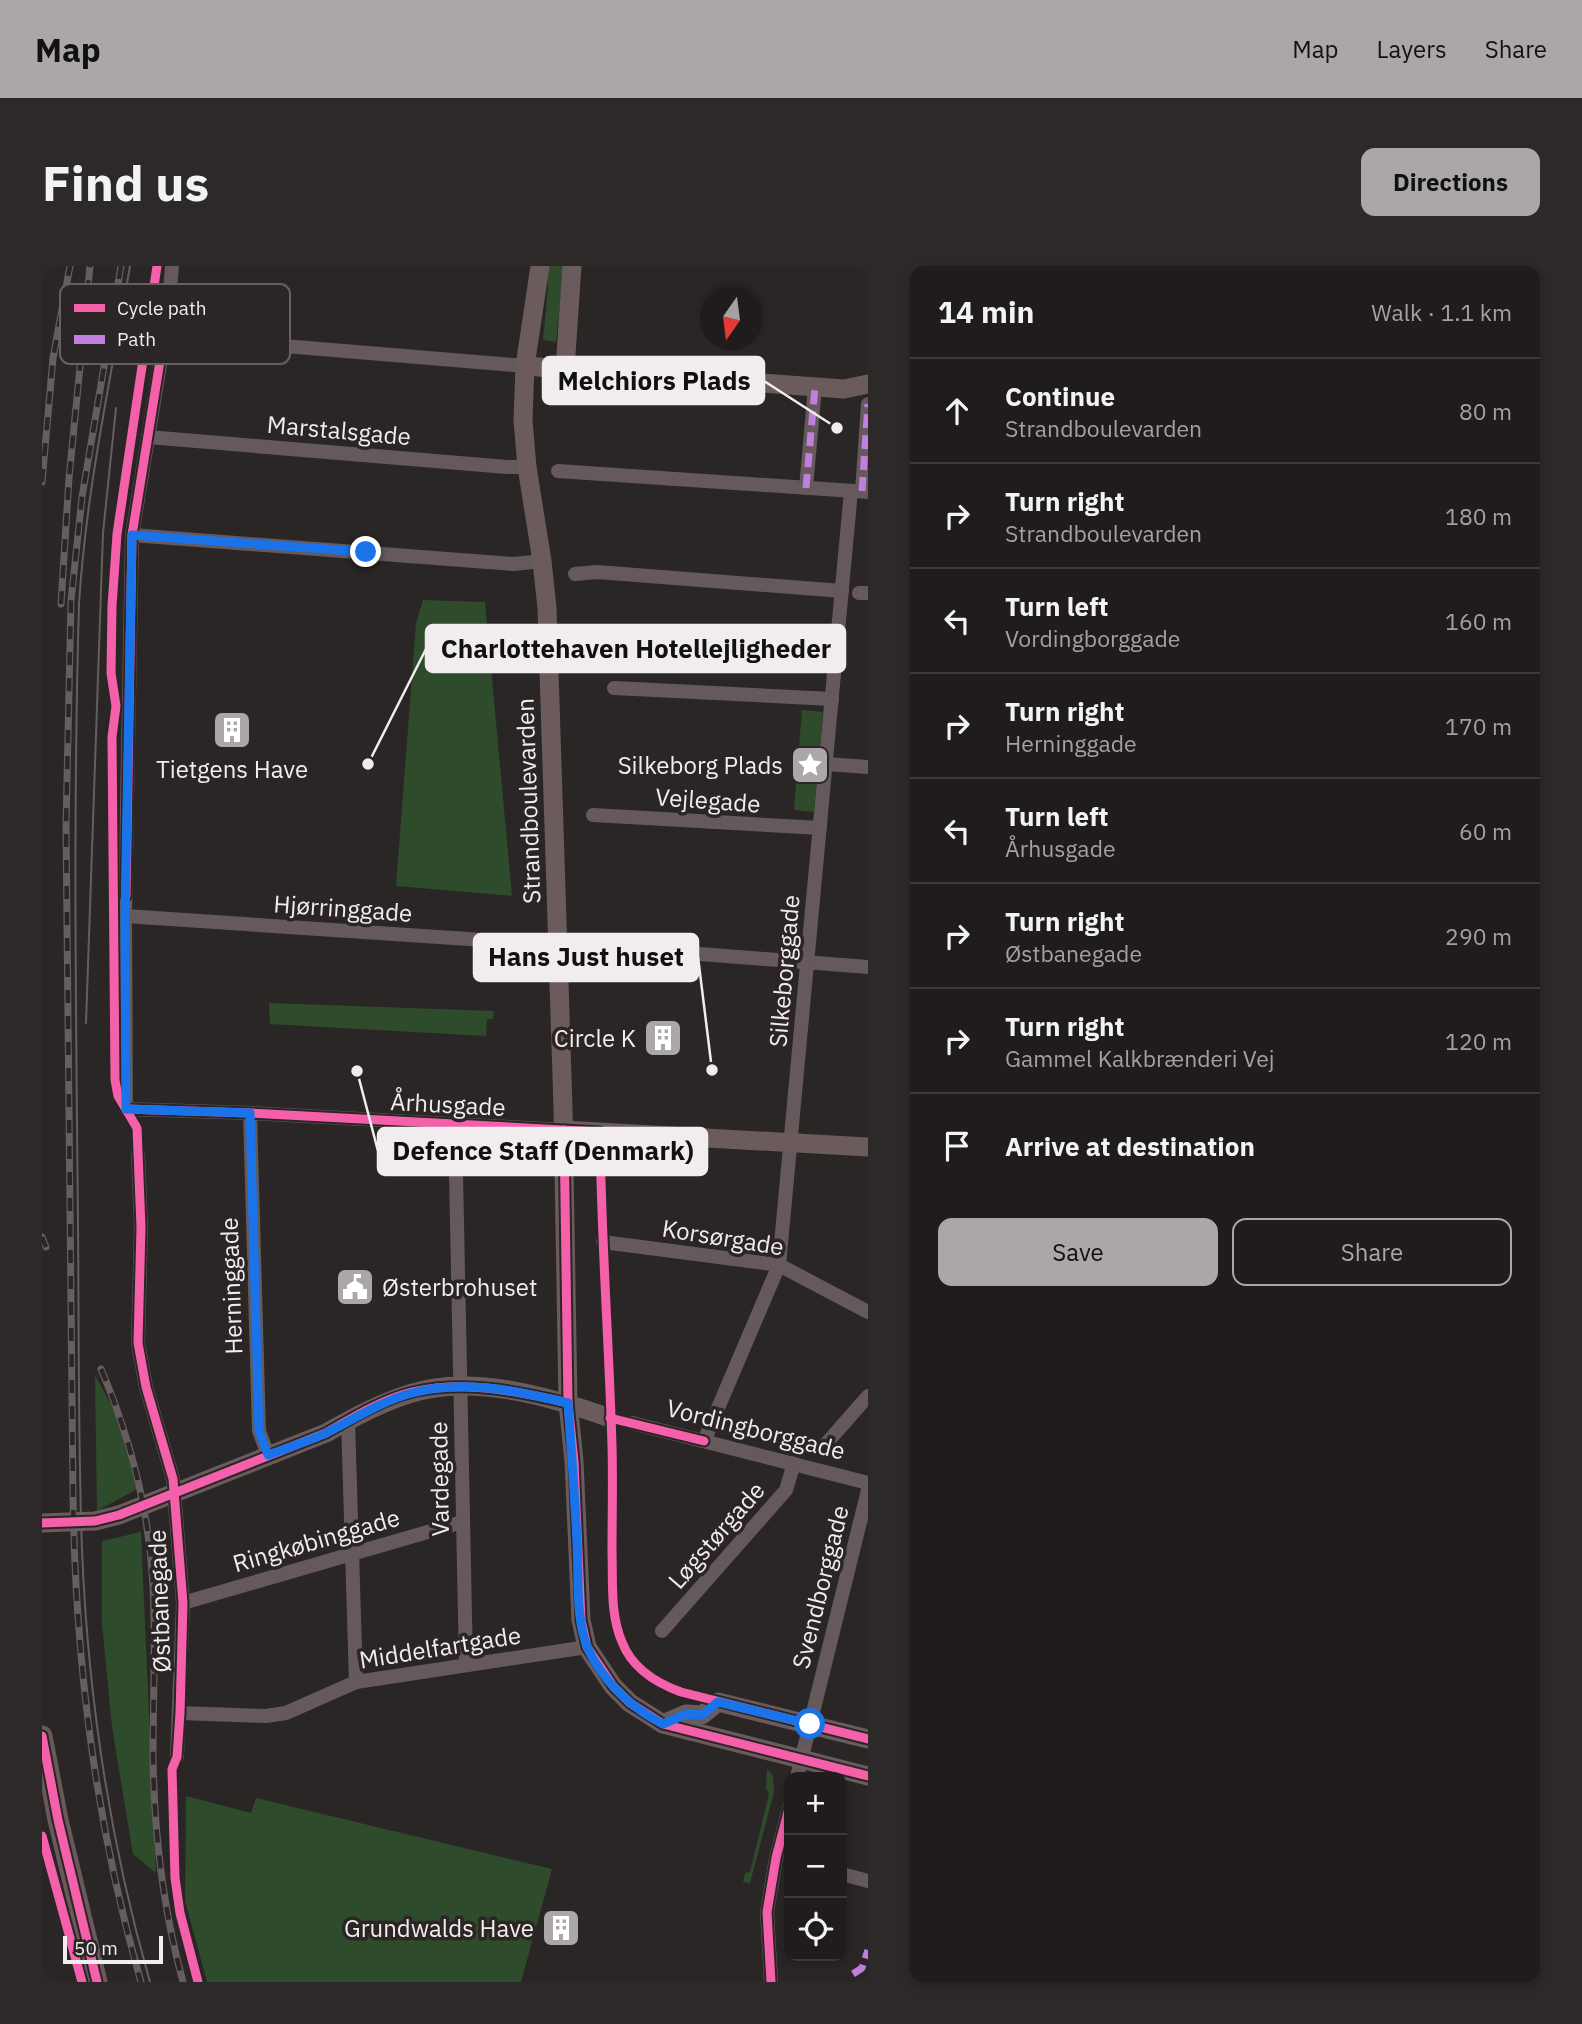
<!DOCTYPE html>
<html lang="en">
<head>
<meta charset="utf-8">
<style>
  :root { --surface:#201c1c; --page:#2d2929; --text:#f1f3f6; --muted:#a2a1a3; --line:#3d3a3b; --accent:#aba7a7 }
  body { margin:0; font-family:"IBM Plex Sans",sans-serif; background:var(--page); color:var(--text) }
  .controls { position:absolute; right:21px; bottom:21px; display:grid; overflow:hidden; border-radius:14px; box-shadow:0 4px 10px #0003 }
  .controls button { width:63px; height:63px; display:grid; place-items:center; padding:0; border:0; border-bottom:2px solid var(--line); background:var(--surface); color:var(--text); font:35px sans-serif }
  .compass { position:absolute; left:658px; top:21px; width:63px; height:63px; border-radius:50%; background:var(--surface); box-shadow:0 4px 10px #0003; rotate:194deg }
  .scale { position:absolute; left:21px; bottom:18px; width:100px; box-sizing:border-box; padding-left:7px; border:4px solid #f1eced; border-top:0; font-size:19px; line-height:24px; white-space:nowrap; color:#f1eced; -webkit-text-stroke:5px #2b2525; paint-order:stroke }
  .stop { position:absolute; width:21px; height:21px; margin:-16px; border:5px solid #1a73e8; border-radius:50%; background:#fff }
  .stop.end { background:#1a73e8; border-color:#fff; box-shadow:0 2px 7px #0008 }
  .list { margin:0; padding:0; list-style:none }
  h2 { display:flex; justify-content:space-between; align-items:center; height:91px; margin:0; padding:0 28px; font-size:30px }
  h2 small { font-size:23px; font-weight:400; color:var(--muted) }
  .list li { display:grid; grid-template-columns:46px 1fr auto; gap:21px; align-items:center; box-sizing:border-box; height:105px; padding:0 28px; border-top:2px solid var(--line) }
  .list b { display:block; font-size:26px; white-space:nowrap }
  .list p { margin:0; font-size:23px; white-space:nowrap; color:var(--muted) }
  .list em { font-size:23px; font-style:normal; color:var(--muted) }
  .actions { display:flex; gap:14px; padding:21px 28px }
  .actions a { flex:1; padding:16px 0; border:2px solid var(--accent); border-radius:14px; text-align:center; font-size:24px; color:var(--accent) }
  .actions .main { background:var(--accent); color:#111 }
  .icon { flex:none; width:38px; height:38px; fill:none; stroke:currentColor; stroke-width:2; stroke-linecap:round; stroke-linejoin:round }
  .map { position:relative; flex:none; width:826px; height:1716px; overflow:hidden; border-radius:14px }
  header { display:flex; align-items:center; gap:42px; box-sizing:border-box; height:98px; padding:0 35px; background:var(--accent); color:#111 }
  header strong { font-size:33px }
  nav { display:flex; gap:38px; margin-inline-start:auto; font-size:24px }
  .intro { display:flex; align-items:center; justify-content:space-between; box-sizing:border-box; height:168px; padding:0 42px }
  h1 { margin:0; font-size:49px }
  .button { padding:18px 32px; border-radius:14px; background:var(--accent); color:#111; font-size:24px; font-weight:700 }
  main { display:flex; gap:42px; padding:0 42px }
  aside { flex:1; background:var(--surface); border-radius:14px; box-shadow:0 4px 10px #0003 }
  .map>svg:first-child { display:block }
  .green { fill:#2e4b2b }
  .lines { fill:none; stroke-linecap:round; stroke-linejoin:round }
  .street { stroke:#66595b; stroke-width:14 }
  .secondary { stroke:#6b5b5c; stroke-width:19 }
  .primary { stroke:#6a595b; stroke-width:21 }
  .tram { stroke:#665d5f; stroke-width:2 }
  .rail-casing { stroke:#665d5f; stroke-width:7 }
  .rail { stroke:#2b2525; stroke-width:4.5; stroke-dasharray:13; stroke-linecap:butt }
  .quiet { stroke:#c07fdc; stroke-width:7; stroke-dasharray:14 7; stroke-linecap:butt }
  .cycleway-casing { stroke:#2b2525; stroke-width:13 }
  .cycleway { stroke:#f560ab; stroke-width:9 }
  .route { stroke:#1a73e8; stroke-width:9 }
  .labels { text-anchor:middle; dominant-baseline:central; stroke-width:7; stroke-linejoin:round; paint-order:stroke }
  .street-label { font-size:24px; fill:#f1eced; stroke:#2b2525 }
  .poi-label { font-size:24px; fill:#f1eced; stroke:#2b2525; text-anchor:end }
  .key { fill:#2b2525; stroke:#666161; stroke-width:2 }
  .key-label { font-size:19px; fill:#f1eced }
  .leader { fill:none; stroke:#f1eced; stroke-width:2.5 }
  .callout-dot { fill:#f1eced; stroke:#2b2525; stroke-width:2.5 }
  .callout { fill:#f1eced; stroke:#f1eced; stroke-width:2.5 }
  .callout-label { font-size:26px; text-anchor:middle; font-weight:bold; fill:#111 }
</style>
</head>
<body>
<header>
<strong>Map</strong>
<nav><a>Map</a><a>Layers</a><a>Share</a></nav>
</header>
<div class="intro"><h1>Find us</h1><a class="button">Directions</a></div>
<main>
<div class="map">
<svg width="826" height="1716" viewBox="0 0 826 1716">
  <rect width="100%" height="100%" fill="#2a2626"/>
  <g class="green">
    <polygon points="505,0 522,0 514,76 501,74 506,21"/>
    <polygon points="381,334 443,336 470,630 354,620 374,357"/>
    <polygon points="760,444 781,446 772,546 752,544"/>
    <polygon points="227,737 452,745 451,753 445,753 444,770 228,758"/>
    <polygon points="53,1109 76,1152 95,1223 55,1245"/>
    <polygon points="99,1266 114,1607 91,1588 70,1461 60,1358 60,1275"/>
    <polygon points="725,1503 731,1510 732,1526 708,1617 701,1616 703,1607 708,1606 727,1528 724,1522"/>
    <polygon points="144,1530 209,1547 214,1532 510,1603 479,1716 165,1716 143,1635"/>
  </g>
  <g class="lines">
    <g class="street">
      <polyline points="130,0 126,50 90,269 83,650 84,843 208,847 522,864"/>
      <polyline points="122,70 483,100"/>
      <polyline points="106,171 465,201 485,201"/>
      <polyline points="516,205 826,226"/>
      <polyline points="764,222 773,121"/>
      <polyline points="820,225 826,138"/>
      <polyline points="90,269 472,298 500,295"/>
      <polyline points="533,308 555,306 800,325"/>
      <polyline points="817,327 826,327"/>
      <polyline points="572,422 790,433"/>
      <polyline points="784,498 826,501"/>
      <polyline points="551,549 778,562"/>
      <polyline points="83,650 515,679"/>
      <polyline points="556,680 826,701"/>
      <polyline points="208,847 217,1165 226,1189"/>
      <polyline points="413,858 424,1399"/>
      <polyline points="96,888 99,961 96,1077 104,1121 131,1213 141,1337 135,1491"/>
      <polyline points="561,976 737,999 826,1046"/>
      <polyline points="306,1154 314,1416"/>
      <polyline points="590,1157 826,1217"/>
      <polyline points="662,1175 737,999 809,225"/>
      <polyline points="783,1179 826,1130"/>
      <polyline points="141,1337 420,1256"/>
      <polyline points="620,1365 744,1224 752,1197"/>
      <polyline points="138,1447 224,1450 244,1447 314,1416 545,1381"/>
      <polyline points="755,1511 826,1224"/>
      <polyline points="800,1608 826,1615"/>
      <polyline points="729,1716 725,1646 734,1592 747,1542"/>
    </g>
    <g class="secondary">
      <polyline points="498,0 483,100 481,154 485,201 500,295 505,342 521,842 526,1137 532,1195 539,1354 545,1381 571,1420 588,1437 621,1458 826,1510"/>
      <polyline points="483,100 802,123 826,118"/>
      <polyline points="523,103 530,0"/>
      <polyline points="522,864 826,881"/>
      <path d="M0,1257l53,-2 24,-6 207,-82c26,-15 54,-30 83,-39 62,-21 142,3 201,24"/>
      <polyline points="621,1458 644,1448 660,1449 676,1436 826,1473"/>
    </g>
    <polyline class="primary" points="0,1470 16,1554 55,1716"/>
    <g class="tram">
      <path d="M88,0c-19,112 -44,224 -51,338 -6,206 -3,412 -1,619 1,109 0,218 4,327 6,145 28,293 68,432"/>
      <polyline points="44,757 61,267 74,142"/>
    </g>
    <defs>
      <g id="rail">
        <path d="M79,0l-39,231 -11,104 -5,225 7,667c2,165 22,330 68,489"/>
        <polyline points="0,216 11,92 28,0"/>
        <polyline points="19,338 27,212 48,0"/>
        <polyline points="0,971 4,981"/>
        <path d="M59,1103c29,68 48,141 52,216 3,57 0,114 0,171 1,75 10,153 30,226"/>
      </g>
    </defs>
    <use href="#rail" class="rail-casing"/>
    <use href="#rail" class="rail"/>
    <g class="quiet">
      <polyline points="764,222 773,121"/>
      <polyline points="820,225 826,138"/>
      <polyline points="224,279 324,286"/>
      <polyline points="811,1708 820,1702 826,1684"/>
    </g>
    <defs>
      <g id="cycleway">
        <polyline points="115,0 75,268 70,340 69,407 74,440 70,471 73,814 76,830 95,862 99,961 96,1077 104,1121 131,1213 141,1337 138,1447 135,1491 130,1503 133,1612 138,1647 156,1716"/>
        <polyline points="84,630 90,269 122,70 104,70"/>
        <path d="M84,843l124,4 350,19c1,105 9,210 12,314 1,36 0,71 0,107 1,30 -2,61 10,89 10,26 34,41 59,50l187,47"/>
        <polyline points="522,864 526,1137 532,1195 539,1354 545,1381 571,1420 588,1437 621,1458 826,1510"/>
        <polyline points="568,1152 662,1175"/>
        <path d="M0,1257l53,-2 24,-6 207,-82c26,-15 57,-34 87,-41 52,-12 104,-1 155,11"/>
        <polyline points="0,1470 16,1554 55,1716"/>
        <polyline points="0,1570 40,1716"/>
        <polyline points="729,1716 725,1646 734,1592 747,1542"/>
      </g>
    </defs>
    <use href="#cycleway" class="cycleway-casing"/>
    <use href="#cycleway" class="cycleway"/>
  </g>
  <g class="lines">
    <path class="route" d="M324,286l-234,-17 -7,381 1,193 124,4 9,318 9,24c19,-7 38,-13 56,-21 29,-14 57,-33 88,-41 52,-14 105,-2 156,10 3,46 7,93 9,139 2,34 -2,76 11,107 15,32 43,59 75,75l23,-10 16,1 16,-13 92,22"/>
  </g>
  <defs>
    <symbol id="building-square" viewBox="-11 -11 22 22"><rect x="-9" y="-9" width="18" height="18" rx="4" fill="#aba7a7" stroke="#2b2525"/><path d="M-4-6H4V6H1V3H-1V6H-4ZM-2.5-4.3h1.7v1.8h-1.7ZM.8-4.3h1.7v1.8H.8ZM-2.5-1h1.7V.8h-1.7ZM.8-1h1.7V.8H.8Z" fill="#fff"/></symbol>
    <symbol id="sight-square" viewBox="-11 -11 22 22"><rect x="-9" y="-9" width="18" height="18" rx="4" fill="#aba7a7" stroke="#2b2525"/><path d="M0-6L1.8-2.2L6-1.7L2.9 1.2L3.7 5.4L0 3.3L-3.7 5.4L-2.9 1.2L-6-1.7L-1.8-2.2Z" fill="#fff"/></symbol>
    <symbol id="civic-square" viewBox="-11 -11 22 22"><rect x="-9" y="-9" width="18" height="18" rx="4" fill="#aba7a7" stroke="#2b2525"/><path d="M-.6-6.5H3V-4.5H.6V-3L4-1V1h2V6H-6V1h2V-1L-.6-3ZM-1.2 2.5V6h2.4V2.5Z" fill="#fff"/></symbol>
  </defs>
  <g fill-rule="evenodd">
    <use href="#building-square" x="168" y="442" width="44" height="44"/>
    <use href="#sight-square" x="746" y="477" width="44" height="44"/>
    <use href="#building-square" x="599" y="750" width="44" height="44"/>
    <use href="#civic-square" x="291" y="999" width="44" height="44"/>
    <use href="#building-square" x="497" y="1640" width="44" height="44"/>
  </g>
  <g class="labels">
    <g class="street-label">
      <text transform="translate(297 164) rotate(5)">Marstalsgade</text>
      <text transform="translate(666 534) rotate(4)">Vejlegade</text>
      <text transform="translate(486 535) rotate(-92)">Strandboulevarden</text>
      <text transform="translate(301 642) rotate(4)">Hjørringgade</text>
      <text transform="translate(742 705) rotate(-85)">Silkeborggade</text>
      <text transform="translate(406 838) rotate(3)">Århusgade</text>
      <text transform="translate(681 971) rotate(9)">Korsørgade</text>
      <text transform="translate(189 1020) rotate(-92)">Herninggade</text>
      <text transform="translate(714 1163) rotate(14)">Vordingborggade</text>
      <text transform="translate(397 1213) rotate(-91)">Vardegade</text>
      <text transform="translate(674 1269) rotate(-49)">Løgstørgade</text>
      <text transform="translate(274 1274) rotate(-16)">Ringkøbinggade</text>
      <text transform="translate(778 1321) rotate(-76)">Svendborggade</text>
      <text transform="translate(117 1335) rotate(-92)">Østbanegade</text>
      <text transform="translate(398 1381) rotate(-9)">Middelfartgade</text>
    </g>
    <g class="poi-label">
      <text x="741" y="499">Silkeborg Plads</text>
      <text x="190" y="503" text-anchor="middle">Tietgens Have</text>
      <text x="594" y="772">Circle K</text>
      <text x="340" y="1021" text-anchor="start">Østerbrohuset</text>
      <text x="492" y="1662">Grundwalds Have</text>
    </g>
  </g>
  <rect x="18" y="18" width="230" height="80" rx="10" class="key"/>
  <rect x="32" y="38" width="31" height="8" fill="#f560ab"/>
  <rect x="32" y="69" width="31" height="9" fill="#c07fdc"/>
  <g class="key-label">
    <text x="75" y="49">Cycle path</text>
    <text x="75" y="80">Path</text>
  </g>
  <path class="leader" d="M795 162L722 115M326 498L384 383M670 804L656 691M315 805L336 885"/>
  <g class="callout-dot">
    <circle cx="795" cy="162" r="7"/>
    <circle cx="326" cy="498" r="7"/>
    <circle cx="670" cy="804" r="7"/>
    <circle cx="315" cy="805" r="7"/>
  </g>
  <g class="callout">
    <rect x="501" y="91" width="221" height="47" rx="7"/>
    <rect x="384" y="359" width="419" height="47" rx="7"/>
    <rect x="432" y="668" width="224" height="47" rx="7"/>
    <rect x="336" y="862" width="329" height="47" rx="7"/>
  </g>
  <g class="callout-label">
    <text x="612" y="124">Melchiors Plads</text>
    <text x="594" y="392">Charlottehaven Hotellejligheder</text>
    <text x="544" y="700">Hans Just huset</text>
    <text x="501" y="894">Defence Staff (Denmark)</text>
  </g>
</svg>
<div class="controls">
<button>+</button>
<button>−</button>
<button><svg class="icon" aria-label="locate" viewBox="0 0 24 24"><circle cx="12" cy="12" r="6"/><path d="M12 2v4M12 18v4M2 12h4M18 12h4"/></svg></button>
</div>
<svg class="compass" viewBox="-18 -18 36 36"><path d="M0-13l5 13h-10z" fill="#e53935"/><path d="M0 13l5-13h-10z" fill="#a2a1a3"/></svg>
<div class="scale">50 m</div>
<div class="stop" style="left:768px;top:1458px"></div>
<div class="stop end" style="left:324px;top:286px"></div>
</div>
<aside>
<h2>14 min<small>Walk · 1.1 km</small></h2>
<ul class="list">
<li><svg class="icon" aria-label="ahead" viewBox="0 0 24 24"><path d="M12 20V5M6 11l6-6 6 6"/></svg><div><b>Continue</b><p>Strandboulevarden</p></div><em>80 m</em></li>
<li><svg class="icon" aria-label="right" viewBox="0 0 24 24"><path d="M7 20v-9h11M14 6l5 5-5 5"/></svg><div><b>Turn right</b><p>Strandboulevarden</p></div><em>180 m</em></li>
<li><svg class="icon" aria-label="left" viewBox="0 0 24 24"><path d="M17 20v-9H6M10 6l-5 5 5 5"/></svg><div><b>Turn left</b><p>Vordingborggade</p></div><em>160 m</em></li>
<li><svg class="icon" aria-label="right" viewBox="0 0 24 24"><path d="M7 20v-9h11M14 6l5 5-5 5"/></svg><div><b>Turn right</b><p>Herninggade</p></div><em>170 m</em></li>
<li><svg class="icon" aria-label="left" viewBox="0 0 24 24"><path d="M17 20v-9H6M10 6l-5 5 5 5"/></svg><div><b>Turn left</b><p>Århusgade</p></div><em>60 m</em></li>
<li><svg class="icon" aria-label="right" viewBox="0 0 24 24"><path d="M7 20v-9h11M14 6l5 5-5 5"/></svg><div><b>Turn right</b><p>Østbanegade</p></div><em>290 m</em></li>
<li><svg class="icon" aria-label="right" viewBox="0 0 24 24"><path d="M7 20v-9h11M14 6l5 5-5 5"/></svg><div><b>Turn right</b><p>Gammel Kalkbrænderi Vej</p></div><em>120 m</em></li>
<li><svg class="icon" aria-label="arrive" viewBox="0 0 24 24"><path d="M6 21V4h12l-3 4 3 4H6"/></svg><div><b>Arrive at destination</b></div></li>
</ul>
<div class="actions"><a class="main">Save</a><a>Share</a></div>
</aside>
</main>
</body>
</html>
